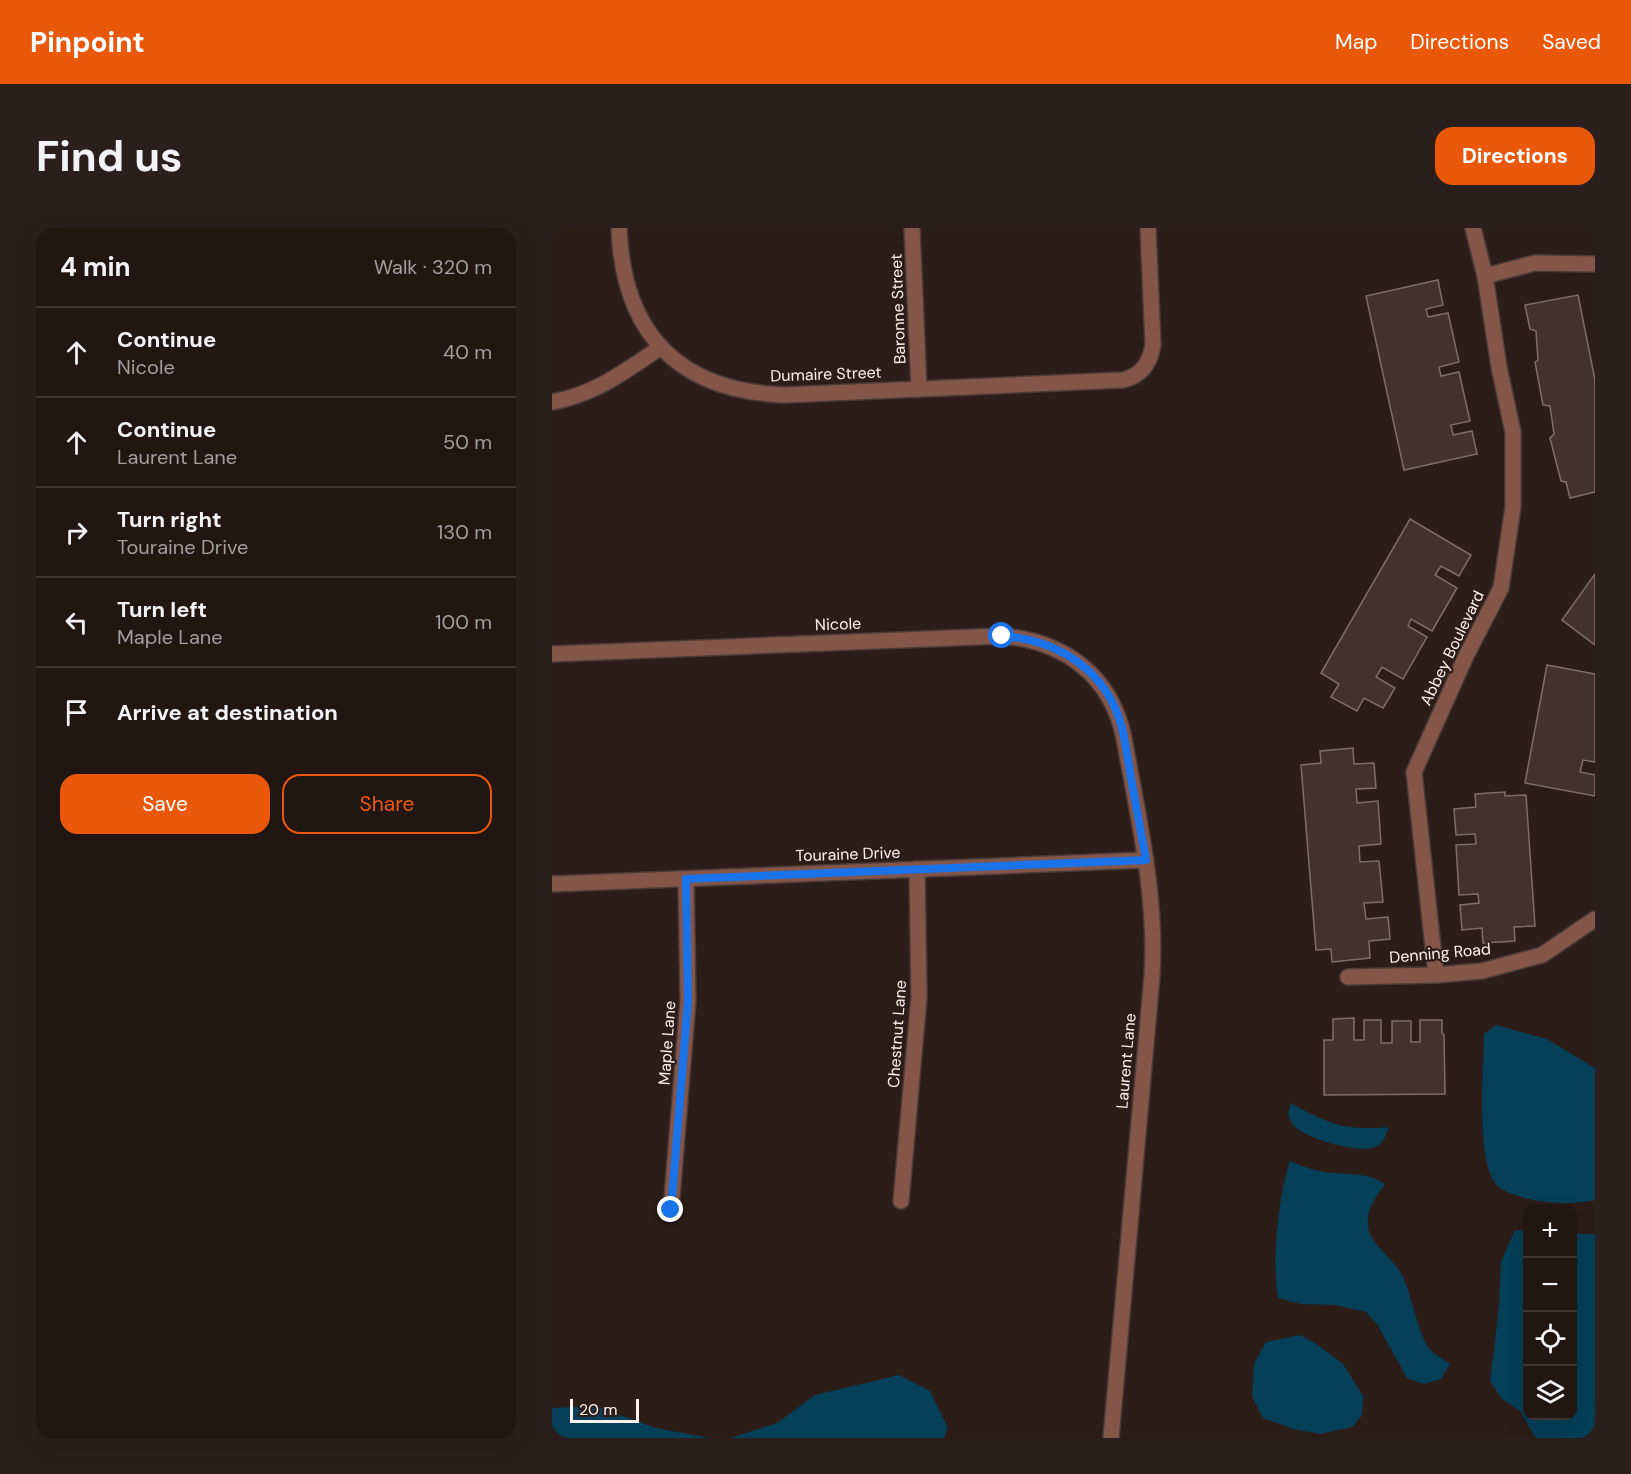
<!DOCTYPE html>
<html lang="en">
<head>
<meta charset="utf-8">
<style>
  :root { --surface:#221613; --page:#2a1f1c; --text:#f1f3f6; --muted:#a29fa0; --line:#3f3533; --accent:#ea580c }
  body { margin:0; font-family:"DM Sans",sans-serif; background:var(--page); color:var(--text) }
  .controls { position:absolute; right:18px; bottom:18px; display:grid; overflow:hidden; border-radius:12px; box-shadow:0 6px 24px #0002 }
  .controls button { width:54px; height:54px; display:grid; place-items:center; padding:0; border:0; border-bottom:2px solid var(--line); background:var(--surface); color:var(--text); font:30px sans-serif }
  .scale { position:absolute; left:18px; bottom:15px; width:69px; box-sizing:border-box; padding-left:6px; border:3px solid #fdf1ee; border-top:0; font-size:16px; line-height:21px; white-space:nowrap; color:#fdf1ee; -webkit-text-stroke:4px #2d1d19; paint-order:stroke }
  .stop { position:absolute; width:18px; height:18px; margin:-14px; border:4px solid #1a73e8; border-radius:50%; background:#fff }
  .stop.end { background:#1a73e8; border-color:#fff; box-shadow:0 2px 6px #0008 }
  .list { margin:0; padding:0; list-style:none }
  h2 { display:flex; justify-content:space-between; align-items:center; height:78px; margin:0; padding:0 24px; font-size:26px }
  h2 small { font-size:20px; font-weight:400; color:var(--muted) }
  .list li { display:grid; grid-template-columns:39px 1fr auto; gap:18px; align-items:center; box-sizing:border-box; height:90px; padding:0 24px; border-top:2px solid var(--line) }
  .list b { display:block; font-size:22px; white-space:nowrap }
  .list p { margin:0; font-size:20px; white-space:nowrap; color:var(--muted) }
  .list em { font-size:20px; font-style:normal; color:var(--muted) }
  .actions { display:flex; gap:12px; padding:18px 24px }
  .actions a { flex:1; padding:14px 0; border:2px solid var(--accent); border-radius:18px; text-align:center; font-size:21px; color:var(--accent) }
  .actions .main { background:var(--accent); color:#fff }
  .icon { flex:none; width:33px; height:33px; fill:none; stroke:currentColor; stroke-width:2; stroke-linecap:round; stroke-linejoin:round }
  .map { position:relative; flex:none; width:1043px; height:1210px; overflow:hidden; border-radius:18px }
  header { display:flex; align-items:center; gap:36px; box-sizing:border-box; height:84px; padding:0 30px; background:var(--accent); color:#fff }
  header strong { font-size:28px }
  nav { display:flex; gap:33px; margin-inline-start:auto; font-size:21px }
  .intro { display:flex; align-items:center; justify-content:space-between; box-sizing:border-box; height:144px; padding:0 36px }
  h1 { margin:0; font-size:42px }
  .button { padding:15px 27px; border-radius:18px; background:var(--accent); color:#fff; font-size:21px; font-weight:700 }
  main { display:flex; gap:36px; padding:0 36px }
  aside { flex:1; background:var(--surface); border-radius:18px; box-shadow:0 6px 24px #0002 }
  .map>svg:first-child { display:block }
  .water { fill:#053f58 }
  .building { fill:#42312c; stroke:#806d68; stroke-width:1.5 }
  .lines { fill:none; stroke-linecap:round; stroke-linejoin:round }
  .minor-casing { stroke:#4a3b37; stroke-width:18 }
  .minor { stroke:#845549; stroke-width:15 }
  .route { stroke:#1a73e8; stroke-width:8 }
  .labels { text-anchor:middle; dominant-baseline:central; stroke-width:4.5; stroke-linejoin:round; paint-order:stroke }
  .street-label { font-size:16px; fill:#fdf1ee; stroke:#2d1d19 }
</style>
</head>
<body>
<header>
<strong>Pinpoint</strong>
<nav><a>Map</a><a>Directions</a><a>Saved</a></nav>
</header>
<div class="intro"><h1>Find us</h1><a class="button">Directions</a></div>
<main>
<aside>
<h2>4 min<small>Walk · 320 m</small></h2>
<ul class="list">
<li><svg class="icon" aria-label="ahead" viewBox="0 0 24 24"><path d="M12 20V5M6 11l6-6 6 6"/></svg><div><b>Continue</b><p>Nicole</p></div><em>40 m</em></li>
<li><svg class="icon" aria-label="ahead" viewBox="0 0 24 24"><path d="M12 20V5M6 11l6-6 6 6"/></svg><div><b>Continue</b><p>Laurent Lane</p></div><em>50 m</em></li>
<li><svg class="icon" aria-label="right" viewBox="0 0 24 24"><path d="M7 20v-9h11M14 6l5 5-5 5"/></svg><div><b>Turn right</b><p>Touraine Drive</p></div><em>130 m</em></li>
<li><svg class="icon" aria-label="left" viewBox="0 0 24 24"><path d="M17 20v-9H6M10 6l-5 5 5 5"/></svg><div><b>Turn left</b><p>Maple Lane</p></div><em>100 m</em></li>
<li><svg class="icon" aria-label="arrive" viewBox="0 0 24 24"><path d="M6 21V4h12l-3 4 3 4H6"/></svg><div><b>Arrive at destination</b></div></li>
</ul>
<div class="actions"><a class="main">Save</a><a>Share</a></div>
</aside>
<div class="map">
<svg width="1043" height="1210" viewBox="0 0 1043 1210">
  <rect width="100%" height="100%" fill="#2d1d19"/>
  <g class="water">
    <path d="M944,797l51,14 48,29v132c-22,4 -33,4 -55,1 -13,-2 -29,-6 -40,-13 -26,-18 -16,-123 -16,-154z"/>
    <path d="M739,875c36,21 56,28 98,24 -3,7 -4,15 -12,19 -17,9 -68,-7 -82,-19 -3,-3 -5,-8 -7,-12z"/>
    <path d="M738,933c10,4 22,9 33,11 20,3 43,-1 62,12 -9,13 -19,25 -17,41 1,18 22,31 31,45 14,23 15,53 29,77 5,7 15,12 22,17l-9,15 -17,5 -17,-6 -30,-54 -11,-12 -31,-7 -34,-1 -23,-6c-6,-37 0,-101 12,-137z"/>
    <polygon points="963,1002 975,1003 975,1188 1020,1188 1021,1006 1043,1006 1043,1210 984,1210 968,1183 950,1171 938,1153 947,1080 949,1034"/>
    <polygon points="748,1107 763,1115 791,1136 811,1168 810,1187 800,1199 769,1206 741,1201 711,1190 700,1168 702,1136 714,1114"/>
    <polygon points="347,1147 378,1163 396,1200 392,1210 178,1210 225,1195 263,1167"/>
    <polygon points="43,1178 104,1200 158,1210 0,1210 0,1180"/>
  </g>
  <g class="building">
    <polygon points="886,52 891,77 874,81 876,89 896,85 907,134 887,139 889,148 907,144 918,193 899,197 901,207 920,203 925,226 852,242 814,68"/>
    <polygon points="1026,67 1043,152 1043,264 1018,270 1014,254 1009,253 998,210 1002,206 998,178 991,177 983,134 986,132 984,103 978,101 973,77"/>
    <polygon points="858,291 919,327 907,348 889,338 883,347 905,360 880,403 859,391 856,398 875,409 851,451 830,439 824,449 843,460 831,480 812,470 805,483 779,469 787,456 769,445"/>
    <polygon points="1043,346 1043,417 1010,392"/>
    <polygon points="995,437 1043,446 1043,534 1031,532 1028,544 1043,547 1043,568 973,555"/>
    <polygon points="801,520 802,536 822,535 824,560 804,561 805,575 826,573 829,616 807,618 808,634 827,633 831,674 812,675 814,691 836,689 838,711 817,713 818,730 780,734 779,721 764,722 749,537 769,535 768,523"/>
    <polygon points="953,564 953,568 974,567 983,698 962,699 963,713 931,715 930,700 910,702 908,677 927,675 926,666 907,667 904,617 924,616 923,606 904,607 902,581 924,579 923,566"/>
    <polygon points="802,790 802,812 812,812 812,792 829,792 829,815 840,815 840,793 859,793 859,814 868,814 868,792 890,792 890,805 892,807 893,866 772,867 772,812 781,812 781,791"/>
  </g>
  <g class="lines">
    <defs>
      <g id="minor">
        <path d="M67,0c4,105 59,163 165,167l339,-15c18,-4 27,-17 30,-35l-5,-117"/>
        <polyline points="360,0 367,161"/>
        <polyline points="933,48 983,35 1043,36"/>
        <path d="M0,174c42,-7 75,-32 109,-55"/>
        <path d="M0,426l450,-18c62,5 109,39 122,102 14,79 33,157 28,238l-41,462"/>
        <polyline points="0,656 594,632"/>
        <polyline points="884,747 862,544 914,428 949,360 961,279 961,204 947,139 933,48 921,0"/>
        <polyline points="796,749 884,747 930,743 990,727 1043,691"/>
        <polyline points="349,973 367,769 365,641"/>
        <polyline points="119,982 136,773 134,651"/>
      </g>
    </defs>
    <use href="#minor" class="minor-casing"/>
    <use href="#minor" class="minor"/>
  </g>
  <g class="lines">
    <path class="route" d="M119,982l17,-209 -2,-122 460,-19c-5,-28 -10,-55 -15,-82 -3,-17 -5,-34 -9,-50 -15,-58 -64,-88 -120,-92"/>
  </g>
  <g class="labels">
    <g class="street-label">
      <text transform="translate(346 81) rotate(-92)">Baronne Street</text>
      <text transform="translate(274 146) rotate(-2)">Dumaire Street</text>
      <text transform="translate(286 396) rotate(-2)">Nicole</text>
      <text transform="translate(900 420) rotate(-64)">Abbey Boulevard</text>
      <text transform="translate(296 626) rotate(-2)">Touraine Drive</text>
      <text transform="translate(888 725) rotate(-5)">Denning Road</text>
      <text transform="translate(345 806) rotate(-86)">Chestnut Lane</text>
      <text transform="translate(115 815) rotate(-86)">Maple Lane</text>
      <text transform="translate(574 833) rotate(-85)">Laurent Lane</text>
    </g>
  </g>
</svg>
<div class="controls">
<button>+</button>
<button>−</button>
<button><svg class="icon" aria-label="locate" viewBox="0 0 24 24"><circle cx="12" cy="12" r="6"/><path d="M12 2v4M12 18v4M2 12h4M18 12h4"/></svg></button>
<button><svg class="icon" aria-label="layers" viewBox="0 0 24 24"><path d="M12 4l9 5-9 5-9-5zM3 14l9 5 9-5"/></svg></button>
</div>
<div class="scale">20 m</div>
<div class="stop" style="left:450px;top:408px"></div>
<div class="stop end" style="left:119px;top:982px"></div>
</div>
</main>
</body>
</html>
